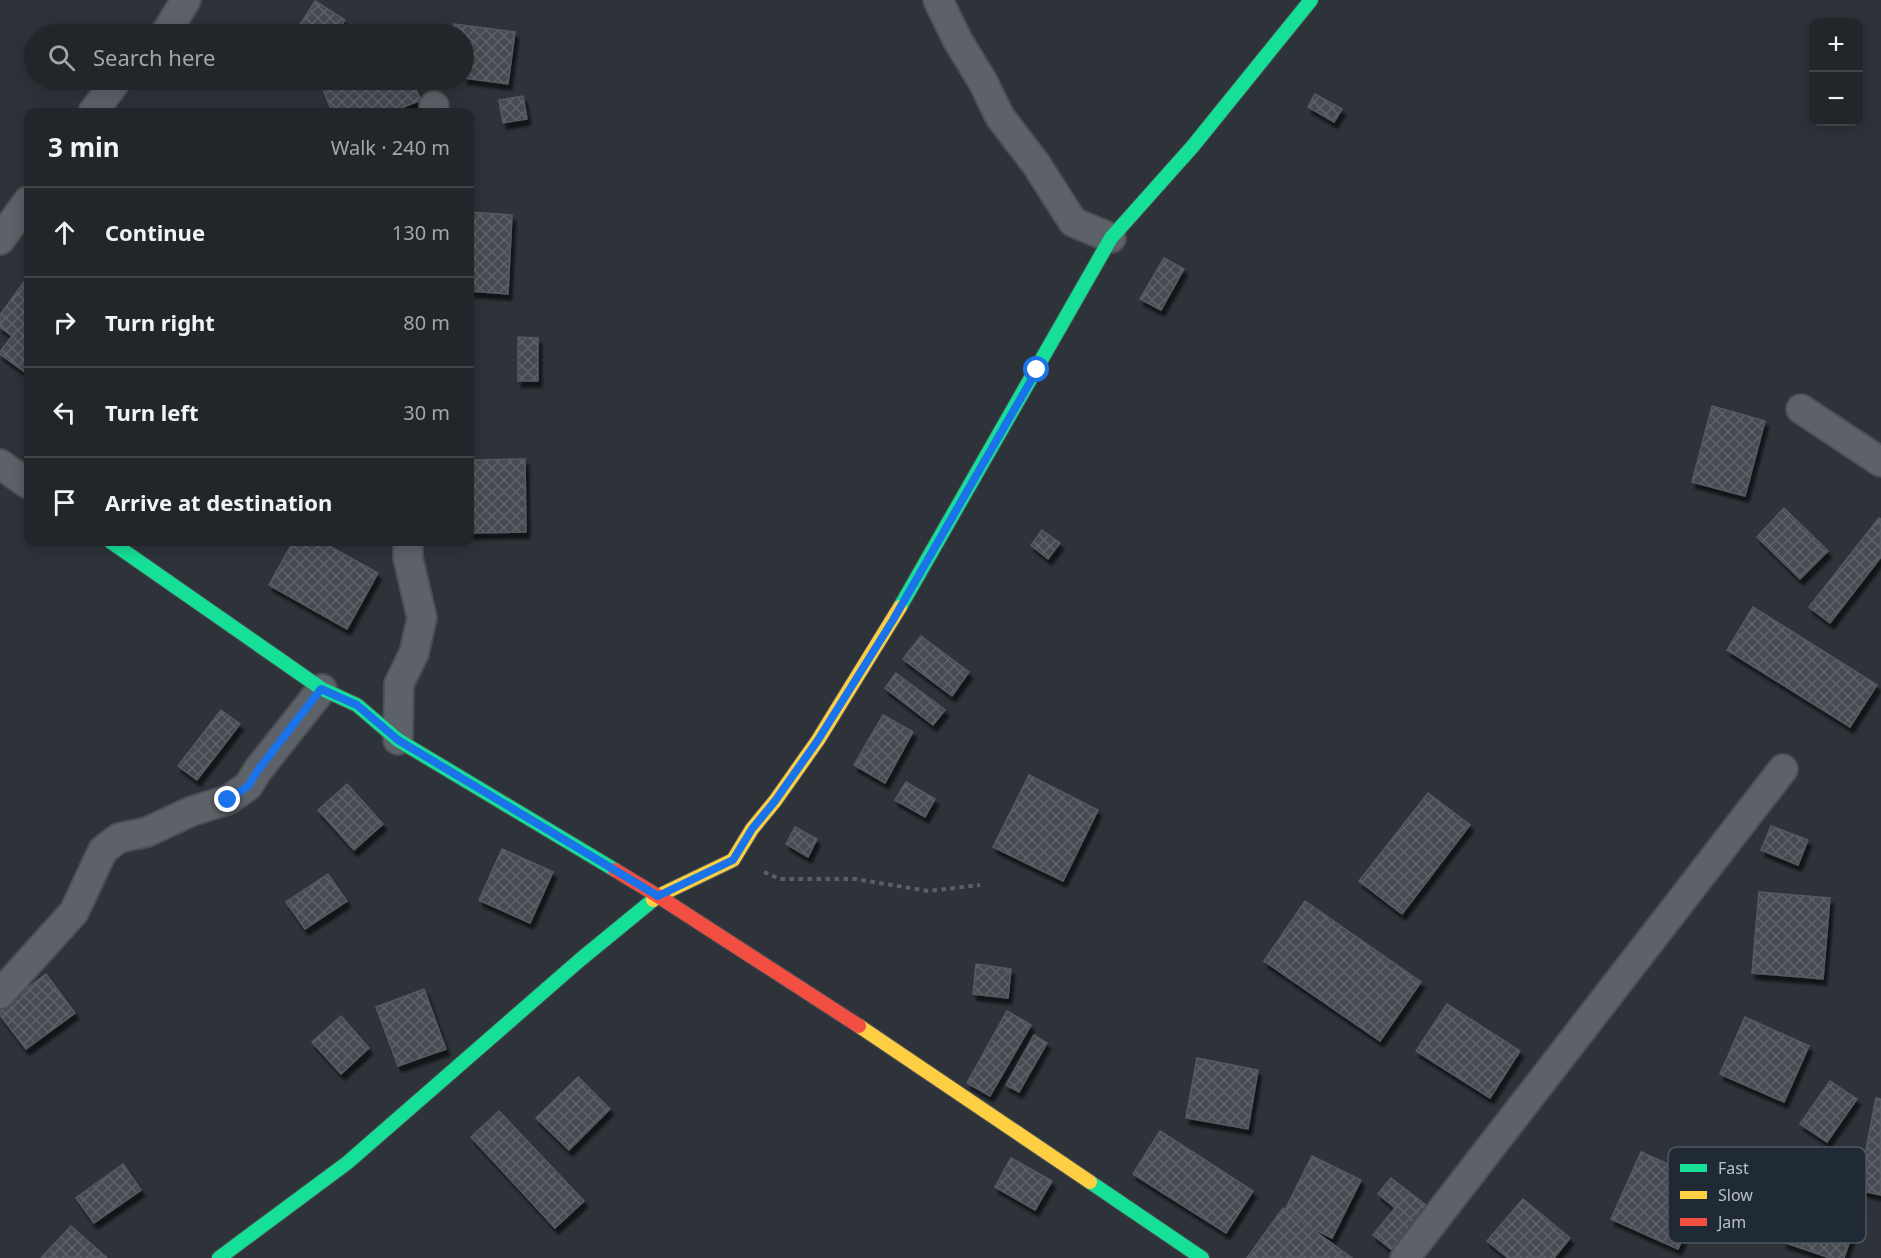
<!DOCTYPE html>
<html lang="en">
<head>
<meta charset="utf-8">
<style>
  :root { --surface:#22262b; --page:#2a2e33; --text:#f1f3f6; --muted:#a2a5a9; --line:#3f4347 }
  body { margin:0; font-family:"Noto Sans",sans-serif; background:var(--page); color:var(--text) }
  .controls { position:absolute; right:18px; top:18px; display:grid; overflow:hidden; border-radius:12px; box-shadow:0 3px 15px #0003 }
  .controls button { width:54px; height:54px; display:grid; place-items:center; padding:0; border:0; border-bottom:2px solid var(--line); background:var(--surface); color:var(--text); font:30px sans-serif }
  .stop { position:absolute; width:18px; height:18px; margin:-14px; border:4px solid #1a73e8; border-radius:50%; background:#fff }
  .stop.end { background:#1a73e8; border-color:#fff; box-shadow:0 2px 6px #0008 }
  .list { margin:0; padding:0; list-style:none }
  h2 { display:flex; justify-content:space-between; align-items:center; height:78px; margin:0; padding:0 24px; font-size:26px }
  h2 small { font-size:20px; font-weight:400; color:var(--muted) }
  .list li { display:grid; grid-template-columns:39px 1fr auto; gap:18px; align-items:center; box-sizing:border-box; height:90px; padding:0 24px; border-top:2px solid var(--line) }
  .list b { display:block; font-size:22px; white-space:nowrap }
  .list em { font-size:20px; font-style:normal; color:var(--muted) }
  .icon { flex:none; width:33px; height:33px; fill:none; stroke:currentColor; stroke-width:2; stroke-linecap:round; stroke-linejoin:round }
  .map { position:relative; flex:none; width:1881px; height:1258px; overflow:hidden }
  .search { position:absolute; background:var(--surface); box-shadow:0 3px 15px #0003; left:24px; top:24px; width:450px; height:66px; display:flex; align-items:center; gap:15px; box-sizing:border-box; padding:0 21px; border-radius:33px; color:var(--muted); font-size:22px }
  .panel { position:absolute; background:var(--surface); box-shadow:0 3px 15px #0003; left:24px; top:108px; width:450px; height:438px; border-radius:12px }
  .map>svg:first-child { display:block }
  .building { fill:url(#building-cross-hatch); stroke:#555a61; stroke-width:1.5; filter:url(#shadow) }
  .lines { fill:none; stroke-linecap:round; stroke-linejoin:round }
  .street-casing { stroke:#4b4f54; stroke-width:32 }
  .fast-casing { stroke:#4b4f54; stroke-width:16 }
  .slow-casing { stroke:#4b4f54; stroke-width:16 }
  .jam-casing { stroke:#4b4f54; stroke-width:16 }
  .path { stroke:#5a6064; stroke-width:4; stroke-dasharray:4.5 4.5; stroke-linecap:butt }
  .street { stroke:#5d6268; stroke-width:28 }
  .fast { stroke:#16e098; stroke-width:14 }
  .slow { stroke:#ffcf43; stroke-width:14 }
  .jam { stroke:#f24e42; stroke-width:14 }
  .route { stroke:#1a73e8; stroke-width:8 }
  .key { fill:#202a34; stroke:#4e5761; stroke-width:1.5 }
  .key-label { font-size:16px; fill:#b8c0ca }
</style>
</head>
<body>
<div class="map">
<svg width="1881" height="1258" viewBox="0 0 1881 1258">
  <defs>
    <pattern id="building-cross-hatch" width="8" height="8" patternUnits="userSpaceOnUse" patternTransform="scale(1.5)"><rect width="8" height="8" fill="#464b51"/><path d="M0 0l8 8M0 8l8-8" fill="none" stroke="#5f6369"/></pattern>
    <filter id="shadow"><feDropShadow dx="3.5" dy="6" stdDeviation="1.5" flood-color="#0009"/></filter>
  </defs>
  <rect width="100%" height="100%" fill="#2d3339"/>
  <g class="building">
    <polygon points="315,1 345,20 336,34 294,34"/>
    <polygon points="454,24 515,32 508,84 464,78 464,34 453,34"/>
    <polygon points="326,80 412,80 421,100 391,112 332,112 320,82"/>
    <polygon points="1315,94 1342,109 1334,122 1308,107"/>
    <polygon points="523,96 527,119 503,123 499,100"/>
    <polygon points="470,212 512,215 508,294 470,291"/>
    <polygon points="1164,258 1184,269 1161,310 1140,299"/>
    <polygon points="26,279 28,281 28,370 26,373 0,354 0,352 12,336 0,327 0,315"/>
    <polygon points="518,337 538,338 538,381 518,381"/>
    <polygon points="1712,406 1765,421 1745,496 1692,482"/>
    <polygon points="525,459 526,532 470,533 470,460"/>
    <polygon points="1784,508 1828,551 1800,579 1757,537"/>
    <polygon points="1879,518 1881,519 1881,557 1830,623 1809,607"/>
    <polygon points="1042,530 1060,543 1048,559 1031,545"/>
    <polygon points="293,542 322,542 378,573 347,629 269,585"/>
    <polygon points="1753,607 1877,685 1850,727 1727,650"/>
    <polygon points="921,636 969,672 952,696 903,659"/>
    <polygon points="896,673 945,710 933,725 885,688"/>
    <polygon points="221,710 240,724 197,780 178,766"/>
    <polygon points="883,715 913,732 885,783 854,765"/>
    <polygon points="1029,775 1098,810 1063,881 993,847"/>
    <polygon points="906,782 935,799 925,817 895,800"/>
    <polygon points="347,784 383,824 354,850 318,810"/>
    <polygon points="1428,793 1470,825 1402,914 1359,881"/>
    <polygon points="1771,826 1808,840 1798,865 1761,850"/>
    <polygon points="795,827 817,839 808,857 786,844"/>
    <polygon points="502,849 553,872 530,923 479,900"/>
    <polygon points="328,874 347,901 305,929 286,902"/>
    <polygon points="1759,892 1830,898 1823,979 1752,973"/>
    <polygon points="1305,901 1421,982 1380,1041 1264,961"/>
    <polygon points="976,964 1011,969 1008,998 973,994"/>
    <polygon points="46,974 75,1013 26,1049 0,1015 0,1009"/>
    <polygon points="424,989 446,1049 398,1066 376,1007"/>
    <polygon points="1447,1004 1520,1051 1490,1098 1416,1051"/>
    <polygon points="1007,1011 1031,1025 990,1096 967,1083"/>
    <polygon points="341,1016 369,1048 341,1074 312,1042"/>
    <polygon points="1745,1017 1809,1046 1784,1102 1720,1074"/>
    <polygon points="1034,1035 1047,1043 1019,1092 1006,1085"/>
    <polygon points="1197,1058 1258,1070 1248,1129 1186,1118"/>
    <polygon points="578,1077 610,1109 569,1150 536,1118"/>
    <polygon points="1830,1081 1857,1099 1827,1142 1800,1124"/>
    <polygon points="1876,1098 1881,1099 1881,1195 1858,1190"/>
    <polygon points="499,1111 584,1201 555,1228 471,1137"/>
    <polygon points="1160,1131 1253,1191 1226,1233 1133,1174"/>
    <polygon points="1641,1152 1708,1182 1678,1249 1611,1219"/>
    <polygon points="1312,1156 1361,1180 1332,1238 1283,1214"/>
    <polygon points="1011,1158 1052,1181 1035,1210 995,1187"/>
    <polygon points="123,1164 141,1190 94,1223 76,1198"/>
    <polygon points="1391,1178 1427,1206 1392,1250 1373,1235 1395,1208 1378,1194"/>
    <polygon points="1803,1184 1862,1204 1844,1258 1830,1258 1783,1242"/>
    <polygon points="1523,1199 1570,1238 1554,1258 1508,1258 1487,1241"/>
    <polygon points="1283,1208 1352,1258 1247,1258"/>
    <polygon points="71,1226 107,1258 41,1258"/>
  </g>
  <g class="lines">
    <defs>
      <g id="street">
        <polyline points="938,0 958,41 983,82 1000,117 1036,164 1073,222 1111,238"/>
        <polyline points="165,34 186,0"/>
        <polyline points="93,112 117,80"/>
        <polyline points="434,112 434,106"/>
        <polyline points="0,240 28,201"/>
        <polyline points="1801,409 1881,462"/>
        <polyline points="0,464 28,484"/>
        <polyline points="398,740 399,684 414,653 422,618 408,558 408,542"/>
        <polyline points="0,994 74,912 103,850 119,838 147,832 192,811 228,800 248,786 258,770 322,689"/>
        <polyline points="1405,1258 1783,769"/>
      </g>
      <g id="fast">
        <polyline points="111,542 322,689 357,705 398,740 615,870"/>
        <polyline points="900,607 1111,238 1193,146 1311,0"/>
        <polyline points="1090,1182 1202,1258"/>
        <polyline points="219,1258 347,1163 581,959 653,900"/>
      </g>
      <g id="slow">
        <polyline points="653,900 658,896 733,860 752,829 775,801 818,740 900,607"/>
        <polyline points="859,1026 1090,1182"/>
      </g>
      <polyline id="jam" points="615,870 658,896 859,1026"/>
    </defs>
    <use href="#street" class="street-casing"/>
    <use href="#fast" class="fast-casing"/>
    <use href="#slow" class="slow-casing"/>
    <use href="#jam" class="jam-casing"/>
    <polyline class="path" points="764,872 780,879 855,879 928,891 980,885"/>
    <use href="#street" class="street"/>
    <use href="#fast" class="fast"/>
    <use href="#slow" class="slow"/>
    <use href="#jam" class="jam"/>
  </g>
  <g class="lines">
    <polyline class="route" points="228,800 248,786 258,770 321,689 357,705 398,740 658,896 733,860 752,829 775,801 818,740 893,620 1037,370"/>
  </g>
  <rect x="1668" y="1147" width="198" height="96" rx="9" class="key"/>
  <rect x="1680" y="1164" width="27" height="8" fill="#16e098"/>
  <rect x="1680" y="1191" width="27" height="8" fill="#ffcf43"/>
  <rect x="1680" y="1218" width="27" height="8" fill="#f24e42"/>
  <g class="key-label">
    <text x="1718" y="1174">Fast</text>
    <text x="1718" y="1201">Slow</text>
    <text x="1718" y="1228">Jam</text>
  </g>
</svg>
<div class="controls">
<button>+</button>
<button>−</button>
</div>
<div class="stop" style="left:1037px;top:370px"></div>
<div class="stop end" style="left:228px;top:800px"></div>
<div class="search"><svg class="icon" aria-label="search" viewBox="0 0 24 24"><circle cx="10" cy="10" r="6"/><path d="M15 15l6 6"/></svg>Search here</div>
<section class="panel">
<h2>3 min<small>Walk · 240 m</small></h2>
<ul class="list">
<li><svg class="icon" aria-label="ahead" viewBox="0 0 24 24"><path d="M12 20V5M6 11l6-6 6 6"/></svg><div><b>Continue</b></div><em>130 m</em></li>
<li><svg class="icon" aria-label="right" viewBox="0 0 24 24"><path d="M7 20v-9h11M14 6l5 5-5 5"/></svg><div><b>Turn right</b></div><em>80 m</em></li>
<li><svg class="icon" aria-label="left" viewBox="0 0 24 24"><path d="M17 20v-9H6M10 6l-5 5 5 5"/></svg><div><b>Turn left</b></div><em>30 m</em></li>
<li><svg class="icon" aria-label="arrive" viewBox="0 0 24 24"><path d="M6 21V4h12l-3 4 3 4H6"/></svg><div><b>Arrive at destination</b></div></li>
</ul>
</section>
</div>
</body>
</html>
